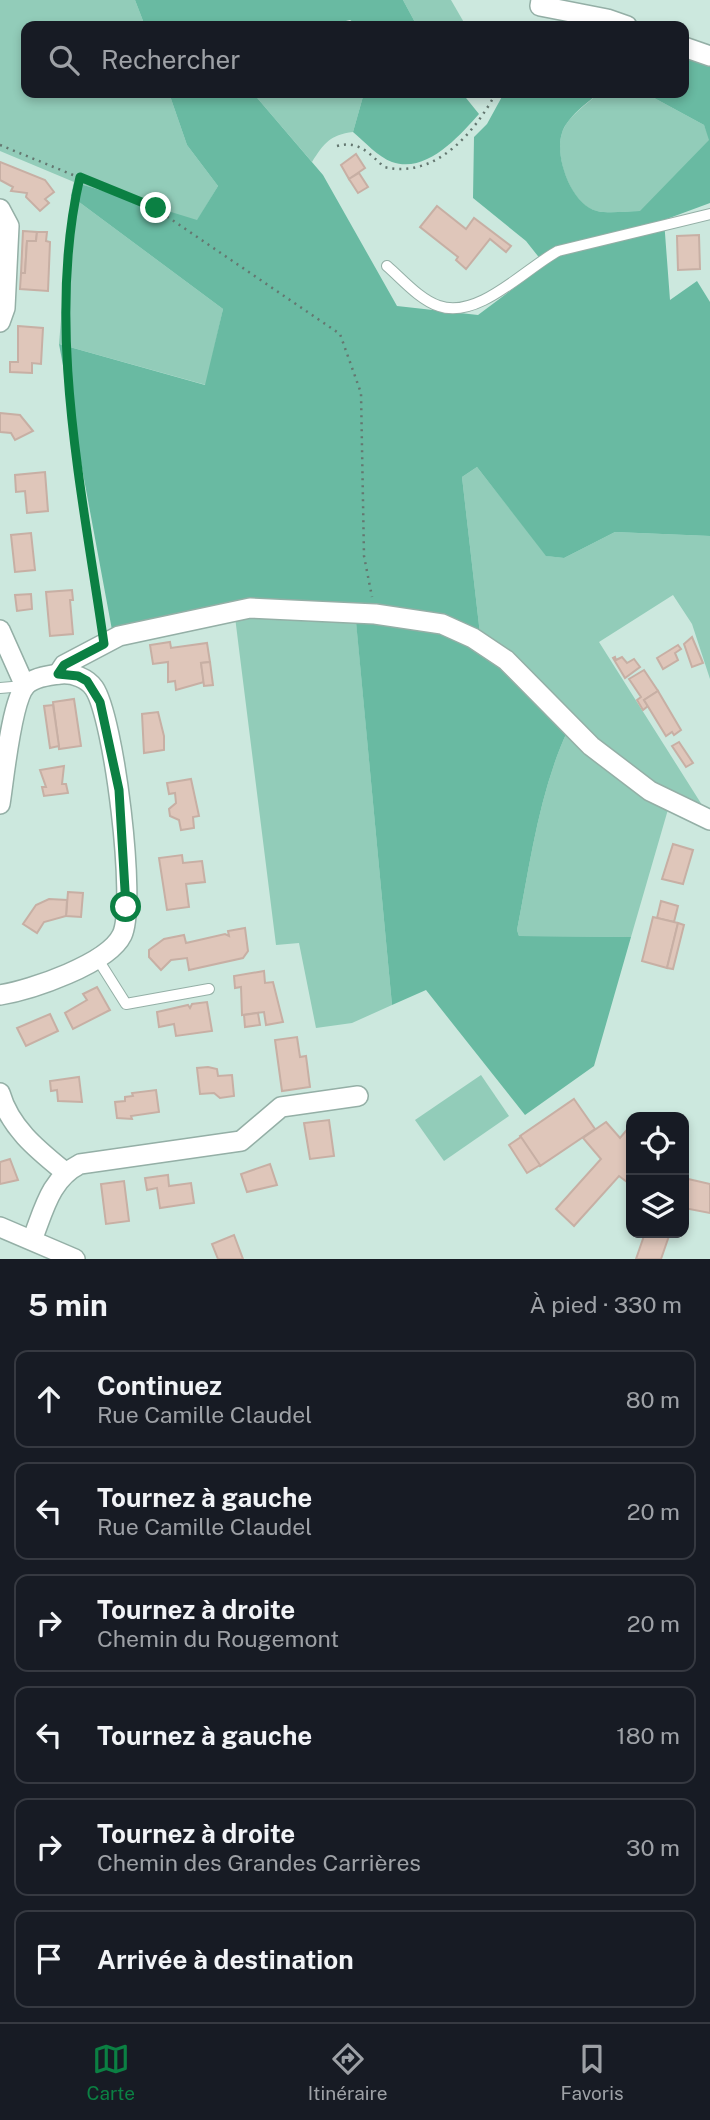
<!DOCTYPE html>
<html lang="fr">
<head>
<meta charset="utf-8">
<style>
  :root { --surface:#171b24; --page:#20242c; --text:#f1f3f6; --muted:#9ea1a6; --line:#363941; --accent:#0b8043 }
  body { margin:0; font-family:"Public Sans",sans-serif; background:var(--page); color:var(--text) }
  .controls { position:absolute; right:21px; bottom:21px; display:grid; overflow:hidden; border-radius:14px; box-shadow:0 4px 10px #0003 }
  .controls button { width:63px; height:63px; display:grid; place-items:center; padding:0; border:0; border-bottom:2px solid var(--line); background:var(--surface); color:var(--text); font:35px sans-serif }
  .stop { position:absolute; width:21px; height:21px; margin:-16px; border:5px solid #0b8043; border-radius:50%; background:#fff }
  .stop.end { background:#0b8043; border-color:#fff; box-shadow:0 2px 7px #0008 }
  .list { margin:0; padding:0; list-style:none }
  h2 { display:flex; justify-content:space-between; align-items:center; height:91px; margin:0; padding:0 28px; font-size:30px }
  h2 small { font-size:23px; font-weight:400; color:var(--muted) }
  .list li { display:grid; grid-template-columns:46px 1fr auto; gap:21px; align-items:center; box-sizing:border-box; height:98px; margin:0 14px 14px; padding:0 14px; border:2px solid var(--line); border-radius:14px }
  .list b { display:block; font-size:26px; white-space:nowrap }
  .list p { margin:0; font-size:23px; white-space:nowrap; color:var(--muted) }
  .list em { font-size:23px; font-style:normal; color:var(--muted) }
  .icon { flex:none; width:38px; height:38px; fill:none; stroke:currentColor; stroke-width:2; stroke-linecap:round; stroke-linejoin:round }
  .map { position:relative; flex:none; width:710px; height:1259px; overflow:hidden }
  .search { position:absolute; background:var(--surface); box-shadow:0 4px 10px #0003; left:21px; right:21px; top:21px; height:77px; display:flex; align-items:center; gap:18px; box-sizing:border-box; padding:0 24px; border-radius:14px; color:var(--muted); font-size:26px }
  .sheet { height:763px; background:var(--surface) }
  nav { display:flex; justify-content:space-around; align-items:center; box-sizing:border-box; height:98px; border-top:2px solid var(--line); background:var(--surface); font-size:19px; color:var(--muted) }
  nav a { display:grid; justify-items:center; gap:4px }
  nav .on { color:var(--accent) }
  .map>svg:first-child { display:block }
  .green { fill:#92ccb9 }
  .forest { fill:#69baa2 }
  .building { fill:#dfc6ba; stroke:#c7afa4; stroke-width:2 }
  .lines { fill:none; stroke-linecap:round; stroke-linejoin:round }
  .lane-casing { stroke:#94afa6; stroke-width:12 }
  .street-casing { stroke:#94afa6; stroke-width:22 }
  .path { stroke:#647770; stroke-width:2.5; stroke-dasharray:2 5; stroke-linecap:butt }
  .lane { stroke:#fff; stroke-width:10 }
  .street { stroke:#fff; stroke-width:19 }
  .route { stroke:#0b8043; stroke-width:9 }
</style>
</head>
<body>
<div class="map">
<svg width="710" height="1259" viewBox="0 0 710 1259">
  <rect width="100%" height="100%" fill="#cce8de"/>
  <g class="green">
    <polygon points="0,0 135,0 145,26 26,26 26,93 169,93 187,145 218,186 197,221 74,182 0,151"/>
    <polygon points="403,0 451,0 466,26 417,26"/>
    <path d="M253,93h111l-11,39c-23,3 -29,11 -41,30z"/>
    <path d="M599,93h46l59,32 6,15 -69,71c-14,0 -31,3 -44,0 -26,-5 -43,-56 -35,-78 5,-16 25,-29 37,-40z"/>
    <polygon points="71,196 223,309 206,385 59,344"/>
    <polygon points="477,467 547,556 564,558 615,532 710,536 710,679 692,624 673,595 599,642 709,816 640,778 480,634 462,477"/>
    <polygon points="234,609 355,610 392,1005 352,1023 316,1028 299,943 276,945"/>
    <path d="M567,732l102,74 -38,131 -112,-1 -2,-6c13,-66 22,-137 50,-198z"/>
    <polygon points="481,1075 509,1116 444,1161 415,1120"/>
  </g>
  <g class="forest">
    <polygon points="135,0 403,0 417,26 359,26 350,20 325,26 145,26"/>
    <path d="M684,52l26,7v144l-46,17 6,80 27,-19 13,21v234l-95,-4 -51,26 -18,-2 -69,-89 -15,10 18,157 87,98c-28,61 -37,132 -50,198l2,6 112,1 -37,129 -69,49 -99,-125 -34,15 -37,-394 -105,-6 -138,25 -53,-286 146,41 18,-76 -152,-113 3,-14 123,38 21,-34 -31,-41 -18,-52h84l70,82 74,131 81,9 67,-50 -19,-24 -53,-43 1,-61 13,-13 17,-31h95c-12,10 -32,24 -37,40 -8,22 9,72 35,78 13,3 30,0 43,0l69,-71 -5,-15 -59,-32h39z"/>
    <path d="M364,93h98l17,21c-20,22 -52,60 -87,48 -14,-5 -27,-20 -39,-30z"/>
  </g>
  <g class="building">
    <polygon points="356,154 365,168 349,179 341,165"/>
    <polygon points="0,162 45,180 54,192 45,199 49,203 40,211 26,197 27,193 11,191 13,187 0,180"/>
    <polygon points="359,173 368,187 358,193 349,179"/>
    <polygon points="437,206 466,229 474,218 511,246 506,252 490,239 466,269 456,260 458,257 420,227"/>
    <polygon points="23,231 37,232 36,241 27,241 25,273 21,273"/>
    <polygon points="37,232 47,232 46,241 50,242 48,291 20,289 21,273 25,273 27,241 36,241"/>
    <polygon points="699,235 700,269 678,270 677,236"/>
    <polygon points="18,326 43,328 41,364 32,363 32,373 10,372 10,362 18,362"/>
    <polygon points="0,413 20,415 33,431 15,440 11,433 0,432"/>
    <polygon points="45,472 48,511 27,513 25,491 16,492 15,475"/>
    <polygon points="31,533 35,570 15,572 11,535"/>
    <polygon points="72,590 73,600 70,600 73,634 50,636 46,592"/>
    <polygon points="31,594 32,609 17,611 15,595"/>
    <polygon points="692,637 703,663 692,667 684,644"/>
    <polygon points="170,642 171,648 207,643 210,662 201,663 204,682 176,690 175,681 168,682 168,662 153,664 150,645"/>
    <polygon points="678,645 681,649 675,653 678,660 663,669 657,658"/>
    <polygon points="615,657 616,660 622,657 627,663 634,659 640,667 625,678 613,658"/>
    <polygon points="210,662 213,685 204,686 201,663"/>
    <polygon points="644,670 658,691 644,700 648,706 643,710 637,700 641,697 629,679"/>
    <polygon points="658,691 681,730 674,735 672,732 666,736 644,700"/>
    <polygon points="74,699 81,746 59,749 53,702"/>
    <polygon points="53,705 59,746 50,748 44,706"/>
    <polygon points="158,712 164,736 164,750 144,753 142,714"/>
    <polygon points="679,742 693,763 686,767 672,746"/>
    <polygon points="64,766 62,784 66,784 68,793 44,796 42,787 46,787 40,770"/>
    <polygon points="191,779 199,816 193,817 194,828 181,830 179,820 170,816 169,809 176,803 175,793 169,794 167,783"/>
    <polygon points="673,844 693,850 683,884 662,879"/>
    <polygon points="182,855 183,863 202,861 205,882 186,884 189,907 167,910 159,858"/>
    <polygon points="68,892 83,893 81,917 66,916"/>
    <polygon points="49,899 67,900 66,916 44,922 37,933 23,924 36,905"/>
    <polygon points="661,901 678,906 674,922 657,918"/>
    <polygon points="653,917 678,923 667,968 642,961"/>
    <polygon points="678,923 684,925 673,969 667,968"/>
    <polygon points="245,928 248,951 243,958 189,970 187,958 171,960 161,970 149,957 149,950 164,939 184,935 186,943 225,934 229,936 228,931"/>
    <polygon points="264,971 265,983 273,982 283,1022 266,1025 264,1012 242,1015 241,987 235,988 234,976"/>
    <polygon points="97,987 110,1010 73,1029 65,1013 87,1000 83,994"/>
    <polygon points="207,1002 212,1031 176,1036 174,1024 159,1027 157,1012 188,1005 190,1008 192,1004"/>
    <polygon points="258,1013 260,1025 245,1027 244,1015"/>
    <polygon points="50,1014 58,1031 26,1046 17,1028"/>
    <polygon points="297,1037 300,1057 306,1056 310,1087 282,1091 275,1040"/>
    <polygon points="208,1067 217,1069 218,1076 232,1075 234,1096 220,1098 214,1093 200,1094 197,1068"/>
    <polygon points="79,1077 82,1102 58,1101 57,1090 51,1091 50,1081"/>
    <polygon points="156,1090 159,1112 131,1116 132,1119 117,1118 115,1102 125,1101 125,1097 133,1096 132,1093"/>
    <polygon points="574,1099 595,1129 540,1166 520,1136"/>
    <polygon points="329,1120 334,1156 310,1159 304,1123"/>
    <polygon points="606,1122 620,1138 631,1125 631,1185 619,1176 574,1226 556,1209 601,1159 583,1138"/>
    <polygon points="521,1137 540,1165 527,1173 509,1145"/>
    <polygon points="10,1159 18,1180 0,1184 0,1162"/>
    <polygon points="270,1164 277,1185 247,1192 241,1174"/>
    <polygon points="168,1175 169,1186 191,1183 194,1203 160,1208 157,1188 147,1190 145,1178"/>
    <polygon points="684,1178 710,1184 710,1213 684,1208"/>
    <polygon points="124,1181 129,1221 106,1224 101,1184"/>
    <polygon points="645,1233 670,1233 661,1259 636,1259"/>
    <polygon points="234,1235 243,1259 218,1259 212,1244"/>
  </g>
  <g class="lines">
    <defs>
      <g id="lane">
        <path d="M387,266c15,13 33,34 52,40 39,14 87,-38 119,-55l152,-37"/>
        <polyline points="0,688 24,686"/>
        <polyline points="97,958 126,1004 209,989"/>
      </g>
      <g id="street">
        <polyline points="541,0 540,6 607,19 627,26"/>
        <polyline points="684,47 710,56"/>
        <polyline points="0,209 9,226 5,308 0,322"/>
        <polyline points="0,630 25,686"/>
        <polyline points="58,674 64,665 119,636 250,608 375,614 442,624 473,638 506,660 591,746 650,791 710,820"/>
        <path d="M0,804c4,-24 11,-103 26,-119 8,-8 24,-10 35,-11 12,-1 26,4 33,14 20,29 43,216 28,247 -14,29 -91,55 -122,60"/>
        <path d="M0,1093c10,35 38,57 65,79"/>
        <polyline points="0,1227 75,1259"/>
        <path d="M32,1240c12,-30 18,-61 48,-76l161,-23 40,-34 77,-11"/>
      </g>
    </defs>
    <use href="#lane" class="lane-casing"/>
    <use href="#street" class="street-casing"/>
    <g class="path">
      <polyline points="0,145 156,209 340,334 361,393 364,556 372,597"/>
      <path d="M337,146c21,-6 32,7 47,21 52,12 90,-34 112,-74"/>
      <path d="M80,177c-34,146 1,303 21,448"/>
    </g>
    <use href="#lane" class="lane"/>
    <use href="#street" class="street"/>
  </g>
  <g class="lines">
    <path class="route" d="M126,907l-7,-117 -19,-88 -13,-21 -9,-5 -20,-2 6,-9 40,-21c-21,-149 -59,-318 -24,-467l76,31"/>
  </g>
</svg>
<div class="controls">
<button><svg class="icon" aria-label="locate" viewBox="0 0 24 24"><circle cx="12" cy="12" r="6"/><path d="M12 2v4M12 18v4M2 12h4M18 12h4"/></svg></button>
<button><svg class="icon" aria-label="layers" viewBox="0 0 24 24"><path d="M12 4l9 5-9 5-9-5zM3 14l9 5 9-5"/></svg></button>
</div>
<div class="stop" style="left:126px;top:907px"></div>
<div class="stop end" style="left:156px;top:208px"></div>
<div class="search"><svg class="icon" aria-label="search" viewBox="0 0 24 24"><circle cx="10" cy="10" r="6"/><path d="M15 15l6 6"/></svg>Rechercher</div>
</div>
<section class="sheet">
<h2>5 min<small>À pied · 330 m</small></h2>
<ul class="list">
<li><svg class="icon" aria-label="ahead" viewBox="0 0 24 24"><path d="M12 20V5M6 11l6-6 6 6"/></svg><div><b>Continuez</b><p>Rue Camille Claudel</p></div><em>80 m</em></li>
<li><svg class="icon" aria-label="left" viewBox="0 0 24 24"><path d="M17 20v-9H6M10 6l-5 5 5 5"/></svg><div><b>Tournez à gauche</b><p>Rue Camille Claudel</p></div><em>20 m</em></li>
<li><svg class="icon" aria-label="right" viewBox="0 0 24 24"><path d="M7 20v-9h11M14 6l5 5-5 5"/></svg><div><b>Tournez à droite</b><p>Chemin du Rougemont</p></div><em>20 m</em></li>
<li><svg class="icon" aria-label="left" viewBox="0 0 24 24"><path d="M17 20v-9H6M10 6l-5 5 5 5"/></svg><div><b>Tournez à gauche</b></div><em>180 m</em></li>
<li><svg class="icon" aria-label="right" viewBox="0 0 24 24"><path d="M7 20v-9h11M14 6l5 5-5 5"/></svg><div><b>Tournez à droite</b><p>Chemin des Grandes Carrières</p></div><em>30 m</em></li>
<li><svg class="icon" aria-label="arrive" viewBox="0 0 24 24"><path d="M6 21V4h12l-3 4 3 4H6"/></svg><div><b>Arrivée à destination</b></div></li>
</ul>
</section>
<nav>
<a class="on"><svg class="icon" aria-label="map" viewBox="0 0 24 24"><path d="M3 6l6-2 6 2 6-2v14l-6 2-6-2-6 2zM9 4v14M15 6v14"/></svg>Carte</a>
<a><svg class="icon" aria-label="directions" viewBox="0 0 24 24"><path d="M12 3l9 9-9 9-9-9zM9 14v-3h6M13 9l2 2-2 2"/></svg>Itinéraire</a>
<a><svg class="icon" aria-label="saved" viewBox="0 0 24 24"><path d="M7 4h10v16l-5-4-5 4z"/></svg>Favoris</a>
</nav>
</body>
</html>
